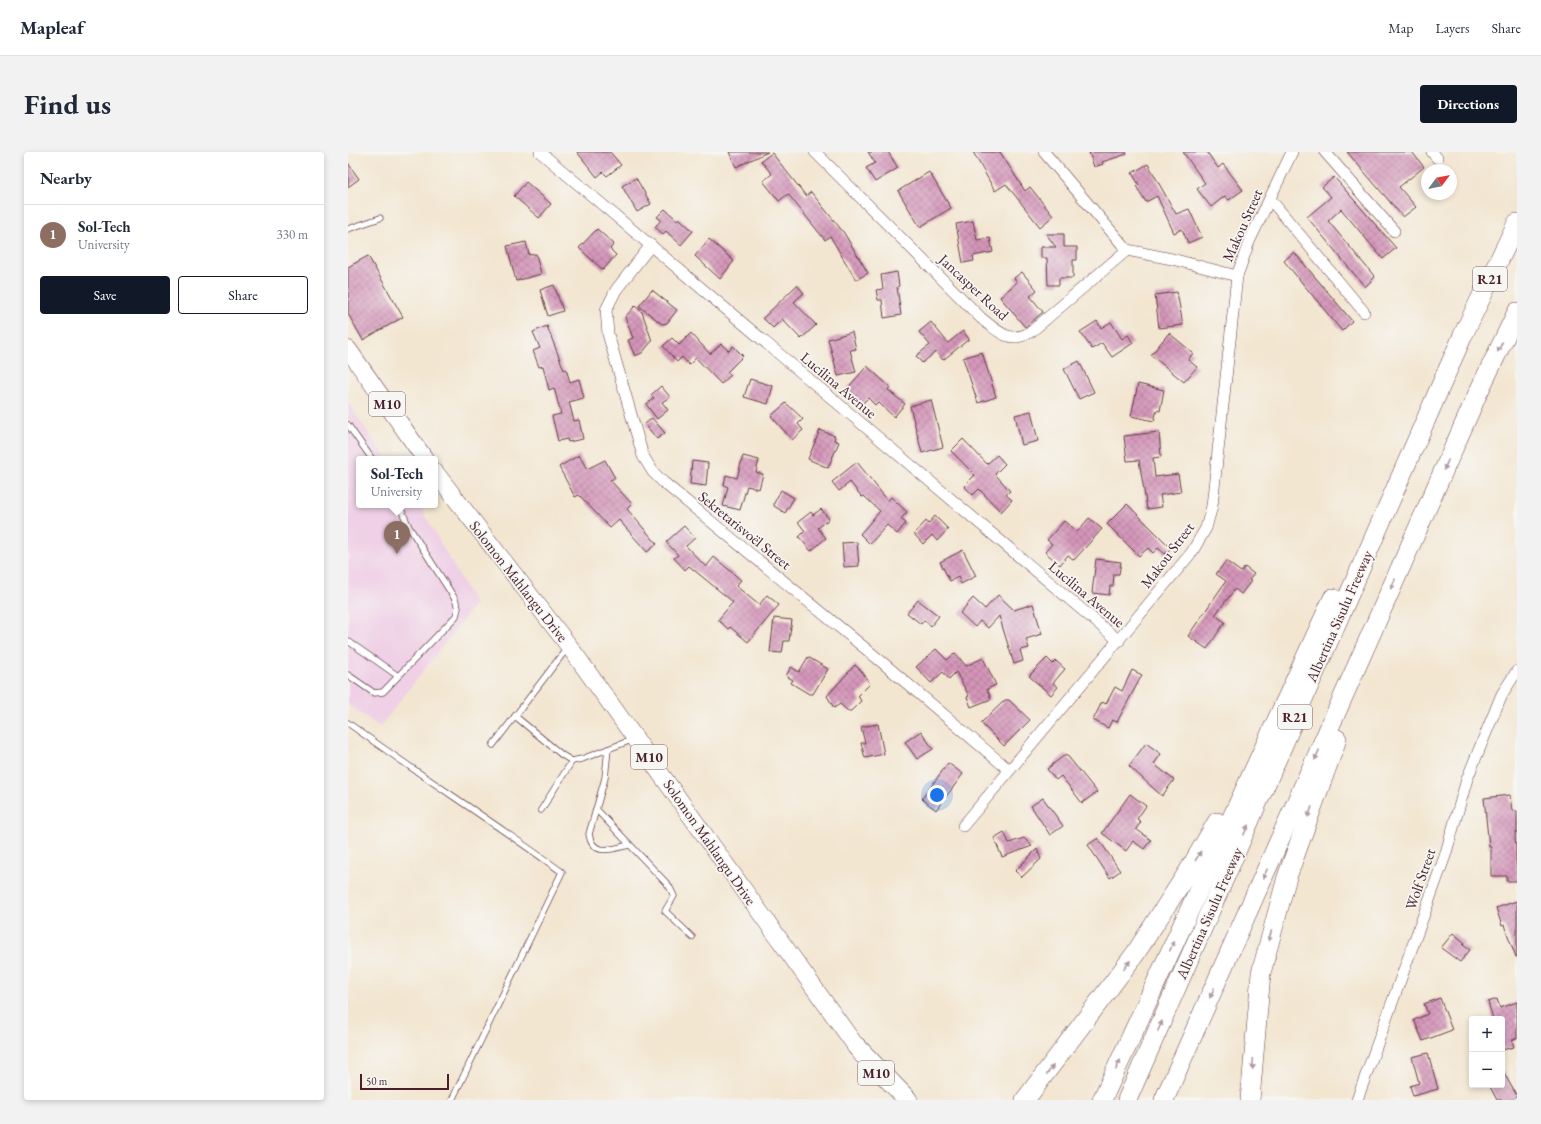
<!DOCTYPE html>
<html lang="en">
<head>
<meta charset="utf-8">
<style>
  :root { --surface:#fff; --page:#f2f2f3; --text:#1f2937; --muted:#747a83; --line:#e0e1e3; --accent:#111827 }
  body { margin:0; font-family:"EB Garamond",serif; background:var(--page); color:var(--text) }
  .controls { position:absolute; right:12px; bottom:12px; display:grid; overflow:hidden; border-radius:4px; box-shadow:0 2px 6px #0003 }
  .controls button { width:36px; height:36px; display:grid; place-items:center; padding:0; border:0; border-bottom:1px solid var(--line); background:var(--surface); color:var(--text); font:20px sans-serif }
  .compass { position:absolute; left:1073px; top:12px; width:36px; height:36px; border-radius:50%; background:var(--surface); box-shadow:0 2px 6px #0003; rotate:58deg }
  .scale { position:absolute; left:12px; bottom:10px; width:89px; box-sizing:border-box; padding-left:4px; border:2px solid #4a1f2b; border-top:0; font-size:11px; line-height:14px; white-space:nowrap; color:#4a1f2b; -webkit-text-stroke:3px #f6f6f2; paint-order:stroke }
  .you { position:absolute; left:589px; top:643px; width:14px; height:14px; margin:-10px; border:3px solid #fff; border-radius:50%; background:#1a73e8; box-shadow:0 0 0 6px #1a73e833 }
  .badge { display:grid; place-items:center; width:26px; height:26px; border-radius:50%; background:var(--accent); color:#fff; font-size:13px; font-weight:700 }
  .pin { position:absolute; translate:-50% -33px; filter:drop-shadow(0 1px 2px #0008) }
  .pin::after { content:''; position:absolute; top:21px; width:14px; height:12px; background:inherit; clip-path:polygon(0 0,100% 0,50% 100%) }
  .popup { position:absolute; left:8px; top:304px; width:82px; height:52px; box-sizing:border-box; display:grid; place-content:center; border-radius:4px; background:var(--surface); filter:drop-shadow(0 1px 3px #0005); font-size:13px; white-space:nowrap; color:var(--muted) }
  .popup b { font-size:15px; color:var(--text) }
  .popup::after { content:''; position:absolute; left:50%; top:100%; margin-left:-8px; border:8px solid transparent; border-top-color:var(--surface) }
  .list { margin:0; padding:0; list-style:none }
  h2 { display:flex; justify-content:space-between; align-items:center; height:52px; margin:0; padding:0 16px; font-size:17px }
  h2 small { font-size:13px; font-weight:400; color:var(--muted) }
  .list li { display:grid; grid-template-columns:26px 1fr auto; gap:12px; align-items:center; box-sizing:border-box; height:60px; padding:0 16px; border-top:1px solid var(--line) }
  .list b { display:block; font-size:15px; white-space:nowrap }
  .list p { margin:0; font-size:13px; white-space:nowrap; color:var(--muted) }
  .list em { font-size:13px; font-style:normal; color:var(--muted) }
  .actions { display:flex; gap:8px; padding:12px 16px }
  .actions a { flex:1; padding:9px 0; border:1px solid var(--accent); border-radius:4px; text-align:center; font-size:14px; color:var(--accent) }
  .actions .main { background:var(--accent); color:#fff }
  .map { position:relative; flex:none; width:1169px; height:948px; overflow:hidden; border-radius:4px }
  header { display:flex; align-items:center; gap:24px; box-sizing:border-box; height:56px; padding:0 20px; background:var(--surface); border-bottom:1px solid var(--line) }
  header strong { font-size:19px }
  nav { display:flex; gap:22px; margin-inline-start:auto; font-size:14px }
  .intro { display:flex; align-items:center; justify-content:space-between; box-sizing:border-box; height:96px; padding:0 24px }
  h1 { margin:0; font-size:28px }
  .button { padding:10px 18px; border-radius:4px; background:var(--accent); color:#fff; font-size:14px; font-weight:700 }
  main { display:flex; gap:24px; padding:0 24px }
  aside { flex:1; background:var(--surface); border-radius:4px; box-shadow:0 2px 6px #0003 }
  .map>svg:first-child { display:block }
  .built { fill:#efd0e6 }
  .building { fill:url(#building-cross-hatch) }
  .lines { fill:none; stroke-linecap:round; stroke-linejoin:round }
  .service-casing { stroke:#633d44; stroke-width:7 }
  .minor-casing { stroke:#633d44; stroke-width:12 }
  .primary-casing { stroke:#633d44; stroke-width:18 }
  .motorway-casing { stroke:#633d44; stroke-width:20 }
  .service { stroke:#fff; stroke-width:5.5 }
  .minor { stroke:#fff; stroke-width:11 }
  .primary { stroke:#fff; stroke-width:17 }
  .motorway { stroke:#fff; stroke-width:19 }
  .oneway { fill:#ae9aa0 }
  .labels { text-anchor:middle; dominant-baseline:central; stroke-width:3.5; stroke-linejoin:round; paint-order:stroke }
  .shield { fill:#f6f6f2; stroke:#7e6067; stroke-width:1 }
  .shield-label { font-size:14px; font-weight:bold; fill:#4a1f2b }
  .street-label { font-size:15px; fill:#4a1f2b; stroke:#f6f6f2 }
</style>
</head>
<body>
<header>
<strong>Mapleaf</strong>
<nav><a>Map</a><a>Layers</a><a>Share</a></nav>
</header>
<div class="intro"><h1>Find us</h1><a class="button">Directions</a></div>
<main>
<aside>
<h2>Nearby<small></small></h2>
<ul class="list">
<li><span class="badge" style="background:#8d6e63">1</span><div><b>Sol-Tech</b><p>University</p></div><em>330 m</em></li>
</ul>
<div class="actions"><a class="main">Save</a><a>Share</a></div>
</aside>
<div class="map">
<svg width="1169" height="948" viewBox="0 0 1169 948">
  <defs>
    <pattern id="building-cross-hatch" width="8" height="8" patternUnits="userSpaceOnUse"><rect width="8" height="8" fill="#d495b9"/><path d="M0 0l8 8M0 8l8-8" fill="none" stroke="#ae7997"/></pattern>
  </defs>
  <rect width="100%" height="100%" fill="#f6f6f2"/>
  <filter id="ink" filterUnits="userSpaceOnUse"><feTurbulence type="fractalNoise" baseFrequency=".025" numOctaves="2"/><feDisplacementMap in="SourceGraphic" scale="8" xChannelSelector="R" yChannelSelector="G"/><feConvolveMatrix kernelMatrix="1 2 1 2 8 2 1 2 1" color-interpolation-filters="sRGB"/></filter>
  <filter id="wash" filterUnits="userSpaceOnUse"><feTurbulence type="fractalNoise" baseFrequency=".012" numOctaves="4" result="noise"/><feDisplacementMap in="SourceGraphic" scale="16" xChannelSelector="R" yChannelSelector="G"/><feGaussianBlur stdDeviation="0.9" result="paint"/><feColorMatrix in="noise" values="0 0 0 0 0 0 0 0 0 0 0 0 0 0 0 0 0 1.4 0 .05"/><feComposite in="paint" operator="in"/></filter>
  <g filter="url(#wash)">
    <rect width="100%" height="100%" fill="#f3e6d1"/>
    <polygon class="built" points="0,251 39,307 11,307 11,353 71,353 127,452 32,575 0,553"/>
    <g id="blocks">
      <g class="building">
        <polygon points="229,0 262,0 273,13 259,24 255,20 249,25"/>
        <polygon points="381,0 420,0 388,15"/>
        <polygon points="520,0 540,0 550,16 527,30 518,16 527,11"/>
        <polygon points="625,0 652,0 677,39 682,35 705,64 692,75 658,32 647,39"/>
        <polygon points="741,0 778,0 779,2 754,10 755,12 746,15"/>
        <polygon points="835,0 859,0 870,16 875,12 895,38 881,48 877,44 863,55 849,37 857,31"/>
        <polygon points="999,0 1064,0 1076,15 1051,35 1068,55 1055,65"/>
        <polygon points="424,1 458,44 463,40 496,81 520,121 508,128 482,84 477,88 440,42 431,49 415,29 424,22 413,9"/>
        <polygon points="0,11 11,27 0,35"/>
        <polygon points="800,12 828,62 841,57 854,85 840,91 834,77 826,81 809,44 798,50 788,34 791,33 784,21"/>
        <polygon points="581,20 603,56 572,75 550,39"/>
        <polygon points="986,25 1048,96 1035,107 993,57 980,69 1027,125 1017,135 959,65 983,45 974,35"/>
        <polygon points="288,26 303,52 289,60 274,34"/>
        <polygon points="178,30 203,52 191,66 166,44"/>
        <polygon points="317,57 329,68 331,66 345,79 333,93 318,79 315,82 307,75 313,68 309,65"/>
        <polygon points="625,69 629,88 642,86 645,100 625,104 626,109 615,111 608,72"/>
        <polygon points="249,77 266,92 262,97 268,103 255,118 231,96"/>
        <polygon points="698,82 716,82 716,95 729,95 729,108 725,108 725,126 711,126 711,133 700,133 699,106 693,106 693,95 708,95"/>
        <polygon points="361,87 386,109 372,127 347,104"/>
        <polygon points="178,90 181,103 188,102 193,122 168,129 159,94"/>
        <polygon points="946,100 1004,169 994,179 936,109"/>
        <polygon points="20,104 55,165 15,188 0,162 0,115"/>
        <polygon points="549,120 551,134 549,135 553,163 536,166 534,148 530,148 528,138 535,137 533,123"/>
        <polygon points="674,120 689,138 682,144 695,160 677,175 652,145 669,130 666,126"/>
        <polygon points="206,133 215,159 200,164 192,138"/>
        <polygon points="449,133 456,141 446,150 468,173 453,187 434,167 425,176 415,166"/>
        <polygon points="304,138 329,158 319,171 314,172 291,154"/>
        <polygon points="829,140 835,173 811,176 807,143"/>
        <polygon points="287,154 294,160 304,189 294,201 287,204 280,188 285,186 277,165"/>
        <polygon points="749,169 753,176 763,170 774,187 780,183 785,191 764,205 754,191 744,197 732,180"/>
        <polygon points="583,170 600,191 615,179 621,187 595,208 588,200 574,211 568,204 582,193 571,180"/>
        <polygon points="199,174 216,218 218,217 222,230 231,227 236,246 221,250 226,269 231,268 235,287 220,290 219,287 210,289 204,264 213,262 206,236 201,238 195,214 191,215 185,199 192,196 185,180"/>
        <polygon points="504,180 508,197 502,198 508,220 490,224 480,187"/>
        <polygon points="343,181 362,202 373,192 381,199 385,194 395,204 379,220 383,223 373,232 348,206 341,213 334,205 329,210 315,194 324,186 331,193"/>
        <polygon points="821,181 845,201 840,208 849,215 836,230 803,203"/>
        <polygon points="634,200 648,245 630,251 615,206"/>
        <polygon points="731,209 746,240 731,247 716,217"/>
        <polygon points="519,214 542,235 540,238 557,252 546,265 530,250 527,253 520,246 514,252 498,238"/>
        <polygon points="402,227 425,234 420,252 396,245"/>
        <polygon points="790,232 816,238 812,259 809,258 806,269 783,264"/>
        <polygon points="313,234 322,245 314,250 320,258 309,267 298,252 306,246 303,243"/>
        <polygon points="583,248 595,295 574,301 562,254"/>
        <polygon points="438,251 455,267 450,272 455,278 444,288 423,264"/>
        <polygon points="683,259 690,289 674,293 667,263"/>
        <polygon points="304,266 317,281 309,287 297,272"/>
        <polygon points="472,278 487,284 486,288 491,290 480,316 460,307"/>
        <polygon points="811,280 813,305 805,306 807,325 830,322 833,340 812,343 814,355 799,357 791,308 779,309 776,284"/>
        <polygon points="615,287 639,312 649,303 657,312 647,322 662,339 658,343 664,348 653,360 631,337 625,343 616,334 627,323 603,299"/>
        <polygon points="231,303 239,317 257,308 267,326 262,328 284,352 279,357 309,392 299,400 271,368 262,376 231,343 227,345 211,315"/>
        <polygon points="395,304 411,308 408,320 415,322 411,337 399,334 392,358 375,354 380,335 376,333 378,323 389,326"/>
        <polygon points="344,309 360,311 358,334 342,332"/>
        <polygon points="509,310 540,349 543,345 559,360 553,367 558,371 549,382 539,373 522,392 512,382 532,359 516,344 514,345 502,330 491,339 484,330"/>
        <polygon points="433,338 446,346 437,361 426,354 426,351"/>
        <polygon points="779,352 823,396 817,402 810,396 805,401 800,396 791,404 759,372"/>
        <polygon points="473,357 481,367 470,376 478,386 463,399 451,385 457,379 450,370 463,360 465,363"/>
        <polygon points="587,364 600,377 589,389 584,383 575,392 566,382 578,369 580,372"/>
        <polygon points="741,366 754,377 726,408 720,403 712,413 697,400 704,392 699,388 716,369 729,380"/>
        <polygon points="336,374 347,386 338,394 358,415 366,405 393,428 388,434 411,453 419,443 431,453 400,490 382,475 380,477 370,468 385,450 341,414 337,418 326,406 330,403 318,390"/>
        <polygon points="509,390 511,414 496,415 494,391"/>
        <polygon points="615,398 628,424 613,432 610,425 602,429 592,410"/>
        <polygon points="748,407 773,410 771,422 766,422 765,434 762,434 761,443 744,441"/>
        <polygon points="878,409 893,420 897,415 906,422 901,428 903,429 893,442 887,437 867,463 877,470 859,497 840,484 878,429 868,422"/>
        <polygon points="650,443 666,458 685,452 694,482 678,487 681,496 672,498 675,509 666,512 651,464 640,476 632,469 627,475 612,461 625,446 637,457"/>
        <polygon points="570,448 591,464 583,474 576,468 573,472 559,461"/>
        <polygon points="426,466 444,468 441,489 436,489 434,501 422,500"/>
        <polygon points="588,497 599,508 607,501 618,514 635,506 648,533 639,537 643,547 623,555 619,545 621,544 608,520 601,527 595,520 583,531 568,515"/>
        <polygon points="460,505 480,517 465,542 461,542 443,531 445,528 438,524 443,515 451,520"/>
        <polygon points="699,506 705,512 708,509 717,517 705,531 710,535 703,543 681,524"/>
        <polygon points="507,513 515,521 522,532 510,544 513,549 503,559 500,559 492,552 486,556 479,544"/>
        <polygon points="784,518 794,523 769,570 764,568 760,576 745,568 754,550 758,552 767,535 774,539"/>
        <polygon points="657,548 661,548 682,568 656,594 633,571"/>
        <polygon points="530,572 536,602 517,606 513,591 517,591 513,575"/>
        <polygon points="573,579 585,597 569,607 557,590"/>
        <polygon points="798,591 813,602 806,612 826,628 814,644 781,614"/>
        <polygon points="718,602 749,640 734,651 713,624 708,628 699,617"/>
        <polygon points="600,611 615,622 588,658 574,647"/>
        <polygon points="782,642 798,654 789,667 793,670 788,677 803,688 796,697 785,689 778,699 754,681"/>
        <polygon points="1162,643 1164,659 1169,659 1169,680 1167,680 1169,729 1159,729 1159,724 1143,724 1143,695 1141,695 1136,646"/>
        <polygon points="695,646 715,674 702,683 683,654"/>
        <polygon points="656,680 661,691 676,686 684,694 654,705 646,686"/>
        <polygon points="750,686 772,719 762,726 740,693"/>
        <polygon points="689,697 693,707 674,725 667,719"/>
        <polygon points="1169,749 1169,805 1168,805 1156,773 1154,774 1148,756"/>
        <polygon points="1105,781 1117,791 1115,793 1122,798 1112,810 1093,796"/>
        <polygon points="1092,846 1104,878 1075,889 1066,868 1080,862 1076,852"/>
        <polygon points="1149,847 1152,856 1169,850 1169,886 1164,888 1166,895 1154,898 1154,867 1145,867 1140,850"/>
        <polygon points="1080,901 1090,937 1065,944 1062,934 1071,931 1064,905"/>
        <polygon points="1154,918 1169,944 1169,948 1149,948 1141,933 1154,933"/>
      </g>
    </g>
  </g>
  <g filter="url(#ink)">
    <use href="#blocks" fill-opacity="0" stroke="#633d44" stroke-width="1"/>
    <g class="lines">
      <defs>
        <g id="service">
          <polyline points="0,77 32,66"/>
          <polyline points="0,273 24,307"/>
          <polyline points="0,489 50,524"/>
          <polyline points="0,523 26,541 35,540 108,464 110,456 107,447 61,375 51,353"/>
          <polyline points="167,564 214,603 224,609 234,607 286,587"/>
          <path d="M0,571c70,51 144,98 214,149l-110,228"/>
          <polyline points="145,593 220,495"/>
          <path d="M260,597l-3,29 -16,56c3,23 24,15 40,11"/>
          <polyline points="248,657 321,734 326,744 317,759 344,785"/>
          <polyline points="193,658 224,609"/>
        </g>
        <g id="minor">
          <polyline points="192,0 771,489"/>
          <path d="M467,0l166,166c17,14 30,27 51,13l95,-81"/>
          <polyline points="696,0 779,98 824,107 889,124"/>
          <polyline points="977,0 1046,79"/>
          <polyline points="1084,0 1089,6"/>
          <polyline points="922,47 1016,160"/>
          <polyline points="303,93 268,138 258,158 260,182 295,304 305,320 315,330 535,511 661,618"/>
          <polyline points="615,674 844,400 858,376 864,354 889,124 901,90 944,0"/>
          <polyline points="1009,948 1097,704 1119,627 1154,542 1169,519"/>
        </g>
        <g id="primary">
          <polyline points="0,197 77,307"/>
          <polyline points="87,320 221,494 515,904"/>
        </g>
        <g id="motorway">
          <polyline points="508,894 560,948"/>
          <polyline points="677,948 787,802 840,720 869,670"/>
          <polyline points="754,948 985,446"/>
          <polyline points="779,948 1115,183 1169,71"/>
          <polyline points="816,948 1130,241 1169,160"/>
          <polyline points="902,948 913,821 939,725 989,587"/>
        </g>
      </defs>
      <use href="#service" class="service-casing"/>
      <use href="#minor" class="minor-casing"/>
      <use href="#primary" class="primary-casing"/>
      <use href="#motorway" class="motorway-casing"/>
      <use href="#service" class="service"/>
      <use href="#minor" class="minor"/>
      <use href="#primary" class="primary"/>
      <use href="#motorway" class="motorway"/>
    </g>
    <defs><path id="oneway-solid" d="M-6-.8H1V-3.2L6.5 0L1 3.2V.8H-6Z"/></defs>
    <g class="oneway">
      <use href="#oneway-solid" transform="translate(1152 195) rotate(116)"/>
      <use href="#oneway-solid" transform="translate(1098 313) rotate(114)"/>
      <use href="#oneway-solid" transform="translate(1045 432) rotate(114)"/>
      <use href="#oneway-solid" transform="translate(969 603) rotate(114)"/>
      <use href="#oneway-solid" transform="translate(962 660) rotate(110)"/>
      <use href="#oneway-solid" transform="translate(898 678) rotate(-66)"/>
      <use href="#oneway-solid" transform="translate(850 704) rotate(-60)"/>
      <use href="#oneway-solid" transform="translate(917 722) rotate(114)"/>
      <use href="#oneway-solid" transform="translate(922 784) rotate(105)"/>
      <use href="#oneway-solid" transform="translate(824 794) rotate(-65)"/>
      <use href="#oneway-solid" transform="translate(779 813) rotate(-54)"/>
      <use href="#oneway-solid" transform="translate(864 841) rotate(114)"/>
      <use href="#oneway-solid" transform="translate(812 874) rotate(-66)"/>
      <use href="#oneway-solid" transform="translate(905 912) rotate(94)"/>
      <use href="#oneway-solid" transform="translate(770 913) rotate(-65)"/>
      <use href="#oneway-solid" transform="translate(702 918) rotate(-53)"/>
    </g>
  </g>
  <g class="labels">
    <g class="shield">
      <rect x="1125" y="115" width="34" height="24" rx="3"/>
      <rect x="21" y="240" width="36" height="24" rx="3"/>
      <rect x="930" y="553" width="34" height="24" rx="3"/>
      <rect x="283" y="593" width="36" height="24" rx="3"/>
      <rect x="510" y="909" width="36" height="24" rx="3"/>
    </g>
    <g class="shield-label">
      <text x="1142" y="127">R21</text>
      <text x="39" y="252">M10</text>
      <text x="947" y="565">R21</text>
      <text x="301" y="605">M10</text>
      <text x="528" y="921">M10</text>
    </g>
    <g class="street-label">
      <text transform="translate(894 73) rotate(-66)">Makou Street</text>
      <text transform="translate(626 135) rotate(43)">Jancasper Road</text>
      <text transform="translate(491 233) rotate(40)">Lucilina Avenue</text>
      <text transform="translate(397 378) rotate(39)">Sekretarisvoël Street</text>
      <text transform="translate(819 403) rotate(-53)">Makou Street</text>
      <text transform="translate(171 429) rotate(52)">Solomon Mahlangu Drive</text>
      <text transform="translate(739 442) rotate(40)">Lucilina Avenue</text>
      <text transform="translate(991 464) rotate(-66)">Albertina Sisulu Freeway</text>
      <text transform="translate(362 690) rotate(55)">Solomon Mahlangu Drive</text>
      <text transform="translate(1072 727) rotate(-71)">Wolf Street</text>
      <text transform="translate(861 761) rotate(-66)">Albertina Sisulu Freeway</text>
    </g>
  </g>
</svg>
<div class="controls">
<button>+</button>
<button>−</button>
</div>
<svg class="compass" viewBox="-18 -18 36 36"><path d="M0-13l5 13h-10z" fill="#e53935"/><path d="M0 13l5-13h-10z" fill="#747a83"/></svg>
<div class="scale">50 m</div>
<div class="you"></div>
<div class="pin badge" style="left:49px;top:402px;background:#8d6e63">1</div>
<div class="popup"><b>Sol-Tech</b>University</div>
</div>
</main>
</body>
</html>
